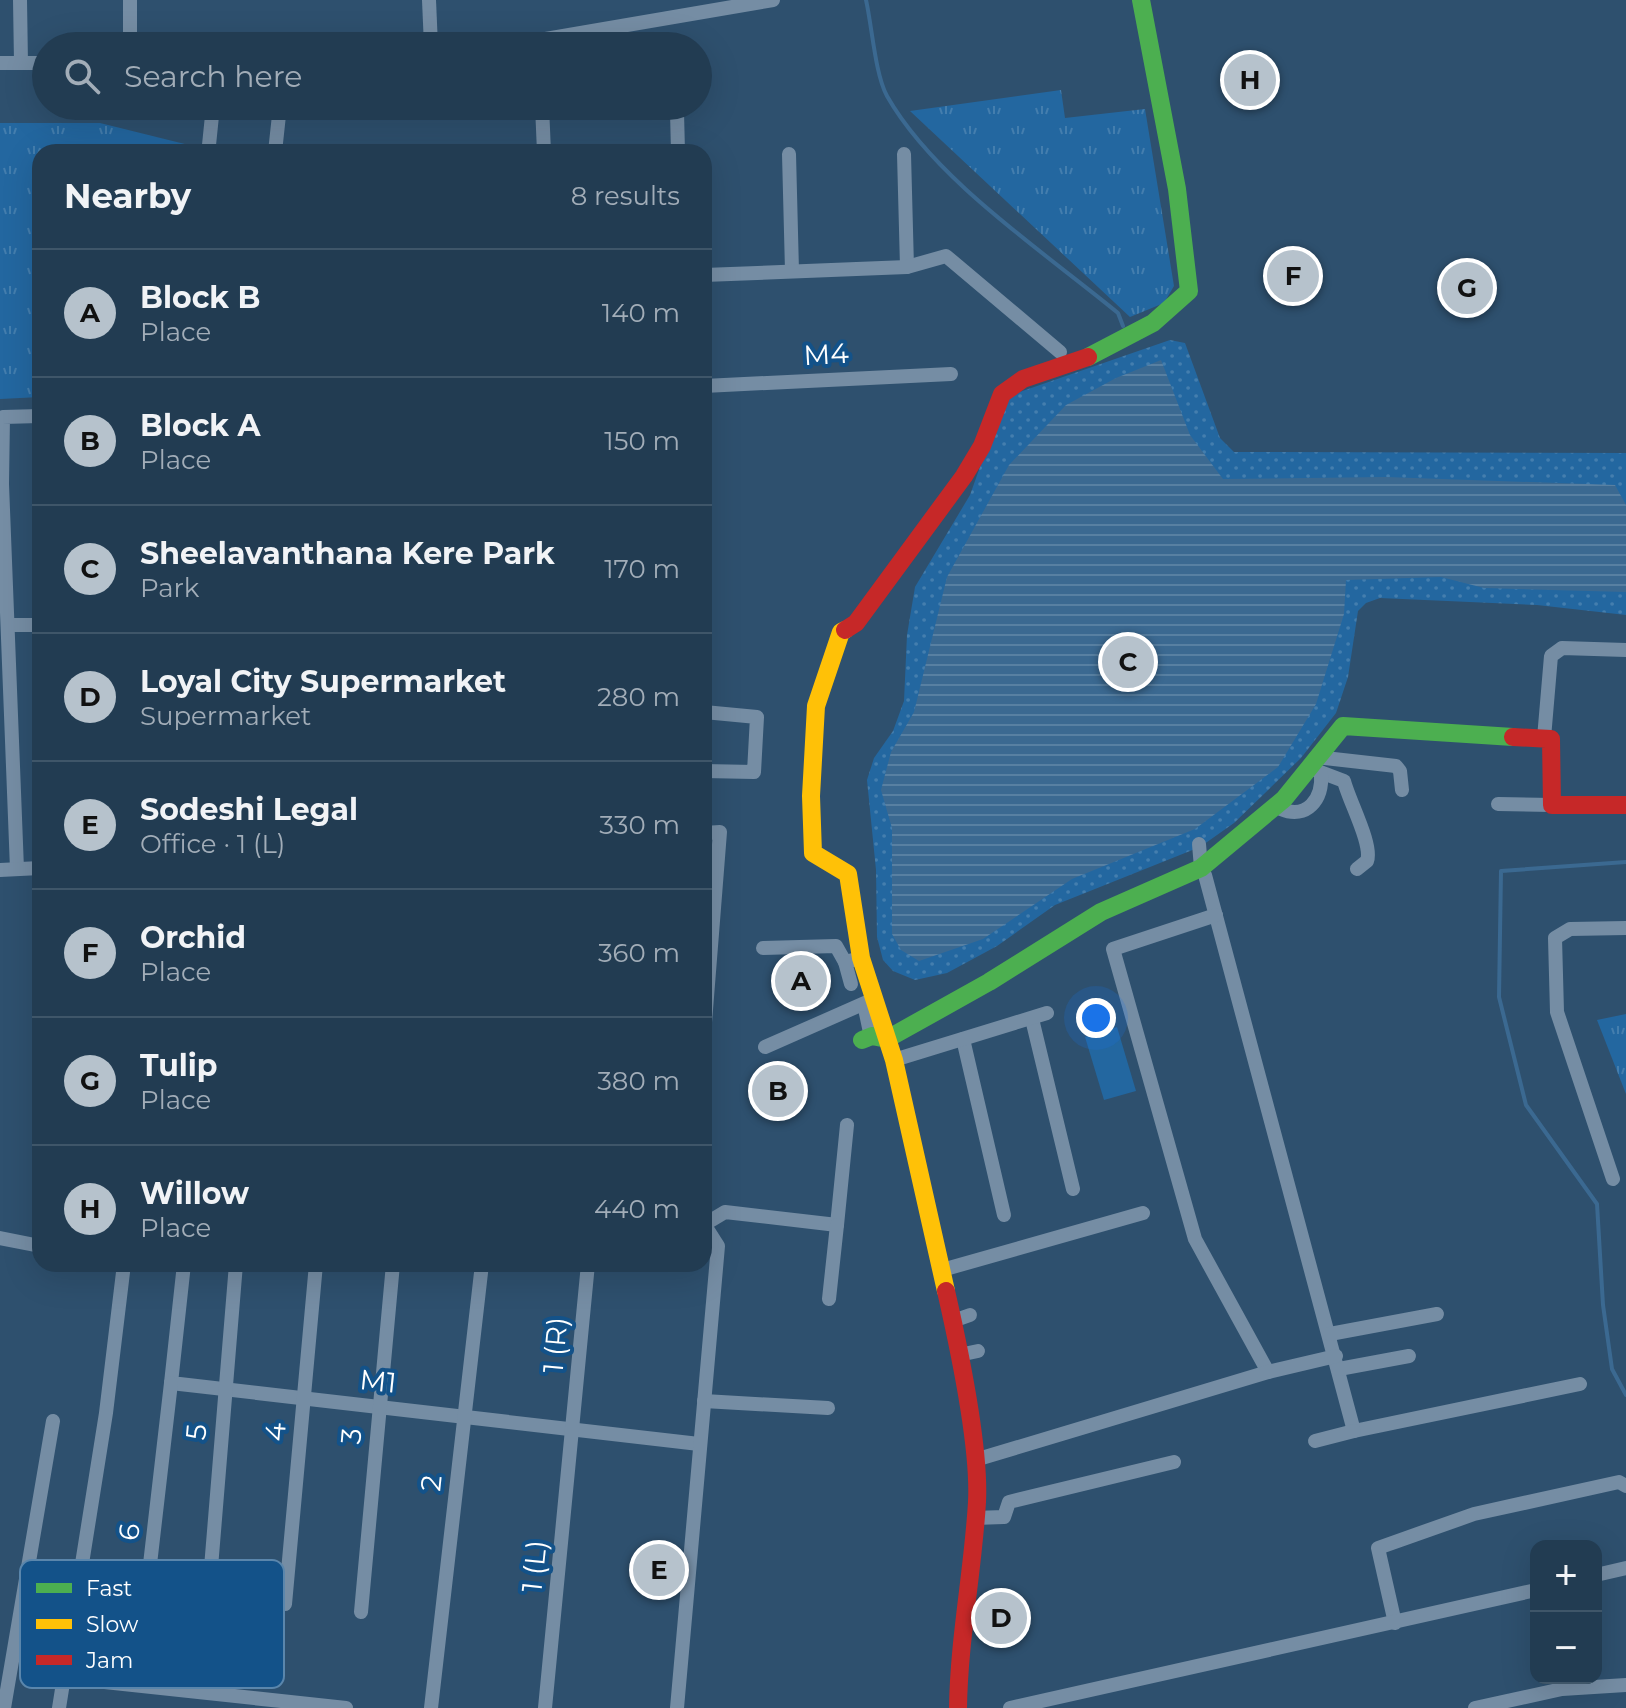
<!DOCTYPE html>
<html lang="en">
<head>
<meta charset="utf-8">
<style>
  :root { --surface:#223c52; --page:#2e475c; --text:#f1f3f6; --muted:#a2adb8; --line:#3f5669; --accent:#b6c2cc }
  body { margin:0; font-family:Montserrat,sans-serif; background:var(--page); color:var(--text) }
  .controls { position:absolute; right:24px; bottom:24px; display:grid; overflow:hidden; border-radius:16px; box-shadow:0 8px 32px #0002 }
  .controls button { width:72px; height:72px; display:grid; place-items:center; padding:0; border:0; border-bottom:2px solid var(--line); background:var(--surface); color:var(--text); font:40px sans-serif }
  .you { position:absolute; left:1096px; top:1018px; width:28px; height:28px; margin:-20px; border:6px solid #fff; border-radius:50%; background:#1a73e8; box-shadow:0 0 0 12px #1a73e833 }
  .badge { display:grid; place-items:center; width:52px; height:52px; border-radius:50%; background:var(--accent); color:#111; font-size:26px; font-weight:700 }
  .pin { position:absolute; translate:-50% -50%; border:4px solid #fff; box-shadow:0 2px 8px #0006 }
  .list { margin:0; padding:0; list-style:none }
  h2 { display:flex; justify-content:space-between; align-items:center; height:104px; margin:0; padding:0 32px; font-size:34px }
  h2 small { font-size:26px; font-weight:400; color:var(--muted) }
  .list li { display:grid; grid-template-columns:52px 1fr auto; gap:24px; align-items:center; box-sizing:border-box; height:128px; padding:0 32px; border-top:2px solid var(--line) }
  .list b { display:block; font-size:30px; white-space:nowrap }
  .list p { margin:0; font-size:26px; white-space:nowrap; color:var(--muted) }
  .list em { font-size:26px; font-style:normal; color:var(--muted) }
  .icon { flex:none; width:44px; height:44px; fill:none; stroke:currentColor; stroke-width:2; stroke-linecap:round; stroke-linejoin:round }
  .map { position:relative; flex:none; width:1626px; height:1708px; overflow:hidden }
  .search { position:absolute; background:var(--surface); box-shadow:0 8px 32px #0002; left:32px; top:32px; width:680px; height:88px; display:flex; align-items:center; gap:20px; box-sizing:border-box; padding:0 28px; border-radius:44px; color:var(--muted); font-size:30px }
  .panel { position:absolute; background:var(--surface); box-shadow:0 8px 32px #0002; left:32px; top:144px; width:680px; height:1128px; border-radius:24px }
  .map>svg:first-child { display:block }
  .grass { fill:url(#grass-tufts) }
  .park { fill:url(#park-dots) }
  .pitch { fill:#2367a0 }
  .water { fill:url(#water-rules) }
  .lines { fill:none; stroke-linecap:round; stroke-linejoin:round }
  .stream { stroke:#3b6991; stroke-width:4 }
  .street { stroke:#758da4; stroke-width:14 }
  .fast { stroke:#4caf50; stroke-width:18 }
  .slow { stroke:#ffc107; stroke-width:18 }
  .jam { stroke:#c62828; stroke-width:18 }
  .labels { text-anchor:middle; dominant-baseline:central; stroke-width:8; stroke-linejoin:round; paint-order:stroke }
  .street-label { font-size:28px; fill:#fff; stroke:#135289 }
  .key { fill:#135289; stroke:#5a86ac; stroke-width:2 }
  .key-label { font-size:22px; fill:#fff }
</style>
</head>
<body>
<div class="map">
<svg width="1626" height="1708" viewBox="0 0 1626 1708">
  <defs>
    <pattern id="grass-tufts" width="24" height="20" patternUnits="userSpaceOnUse" patternTransform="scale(2)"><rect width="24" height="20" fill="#2367a0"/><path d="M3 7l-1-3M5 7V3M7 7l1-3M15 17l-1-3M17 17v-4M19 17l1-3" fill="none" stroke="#447eae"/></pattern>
    <pattern id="park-dots" width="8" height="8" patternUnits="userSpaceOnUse" patternTransform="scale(2)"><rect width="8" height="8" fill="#2367a0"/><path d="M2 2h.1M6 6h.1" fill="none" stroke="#447eae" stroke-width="1.8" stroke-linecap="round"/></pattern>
    <pattern id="water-rules" width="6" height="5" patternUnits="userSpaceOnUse" patternTransform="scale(2)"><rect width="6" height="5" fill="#3b6991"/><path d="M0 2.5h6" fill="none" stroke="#5880a2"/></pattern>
  </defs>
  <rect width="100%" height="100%" fill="#2e506e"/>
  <g class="grass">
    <polygon points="1061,90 1065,118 1145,109 1174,286 1164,303 1130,317 910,111"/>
    <polygon points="0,123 100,123 217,152 40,152 40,397 0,399"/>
    <polygon points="1626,1014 1626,1094 1597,1020"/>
  </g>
  <polygon class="park" points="1170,340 1185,343 1220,438 1234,452 1626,453 1626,615 1537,605 1380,598 1366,603 1358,611 1348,677 1336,713 1301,758 1234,823 1200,847 1055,905 997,946 947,973 915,980 893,971 883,960 877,937 876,870 867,780 874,758 893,731 904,701 907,635 915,587 970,495 1001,408 1014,394"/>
  <polygon class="pitch" points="1117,1027 1136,1091 1104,1100 1085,1037"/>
  <polygon class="water" points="1161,360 1190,435 1223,479 1386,477 1615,485 1626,505 1626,592 1484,588 1441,577 1346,580 1344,614 1316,704 1278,767 1195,829 1072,879 983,939 919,961 901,950 892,934 892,828 881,790 891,752 914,712 947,577 1009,465 1066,405 1116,378"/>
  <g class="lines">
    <g class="stream">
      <path d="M866,0c6,26 9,74 21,96 47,83 157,156 231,217l5,13"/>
      <polyline points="1626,862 1501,871 1499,997 1526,1105 1597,1204 1603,1305 1612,1369 1626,1395"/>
    </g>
    <g class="street">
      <polyline points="20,0 21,63"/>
      <polyline points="130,0 130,46"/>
      <polyline points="429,0 431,46"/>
      <polyline points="504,46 773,0"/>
      <polyline points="0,63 46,63"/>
      <polyline points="542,106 544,152"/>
      <polyline points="677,112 678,152"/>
      <polyline points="209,145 213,106"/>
      <polyline points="275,152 280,106"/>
      <polyline points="789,154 792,271"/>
      <polyline points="904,154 907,267"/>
      <polyline points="704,275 907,267 946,256 1060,352"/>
      <polyline points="704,386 951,374"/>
      <polyline points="10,625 40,625"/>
      <polyline points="704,712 757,717 754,772 704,771"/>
      <polyline points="1544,738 1551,656 1562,648 1626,650"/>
      <polyline points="1316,757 1396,766 1400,771 1402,790"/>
      <path d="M1315,770l29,11c5,20 29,64 23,80l-10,8"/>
      <polyline points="1498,804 1552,805"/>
      <path d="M1281,809c26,11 42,-10 40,-35"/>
      <polyline points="704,833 720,832 704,1035"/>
      <polyline points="1199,844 1201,868"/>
      <polyline points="17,869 2,484 3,417 40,416"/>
      <polyline points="0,870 40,868"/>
      <polyline points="1205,875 1354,1431 1580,1384"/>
      <polyline points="1216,915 1113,949 1195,1239 1268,1372"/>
      <polyline points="763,948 836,946 845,962 861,958"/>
      <polyline points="845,962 851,984"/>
      <polyline points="864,1004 871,1037"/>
      <polyline points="1032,1019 1073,1189"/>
      <polyline points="963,1039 1004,1215"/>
      <polyline points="765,1047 874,999"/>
      <polyline points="894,1060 1047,1013"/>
      <polyline points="1613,1179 1557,1012 1555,938 1570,929 1626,928"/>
      <polyline points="705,1224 725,1212 837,1225 847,1125"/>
      <polyline points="0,1238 40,1246"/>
      <polyline points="184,1264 171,1383 699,1444"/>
      <polyline points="942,1270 1143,1213"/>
      <polyline points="829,1299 837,1225"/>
      <polyline points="953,1321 970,1315"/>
      <polyline points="1330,1334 1437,1314"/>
      <polyline points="959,1355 978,1351"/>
      <polyline points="1339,1369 1409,1356"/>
      <polyline points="704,1401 828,1408"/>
      <polyline points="1315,1441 1354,1431"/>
      <polyline points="975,1460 1268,1372 1336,1356"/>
      <polyline points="974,1518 1004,1517 1009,1502 1174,1462"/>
      <polyline points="1596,1575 1626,1568"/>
      <polyline points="208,1604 236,1264"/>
      <polyline points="285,1604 316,1264"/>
      <polyline points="361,1612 393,1264"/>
      <polyline points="1395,1623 1378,1548 1474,1514 1619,1482 1626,1486"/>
      <polyline points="86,1680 346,1708"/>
      <polyline points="136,1685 171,1383"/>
      <polyline points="4,1708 53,1421"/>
      <polyline points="59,1708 106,1413 124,1264"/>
      <polyline points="431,1708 482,1264"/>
      <polyline points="545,1708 588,1264"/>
      <polyline points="677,1708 718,1246 704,1224"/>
      <polyline points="1010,1708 1536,1590"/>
      <polyline points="1475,1708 1562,1689 1626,1685"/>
    </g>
    <g class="fast">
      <polyline points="1088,357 1153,323 1189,291 1177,189 1141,0"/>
      <polyline points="862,1040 872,1036 887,1039 989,982 1101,912 1201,868 1284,799 1343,726 1513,737"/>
    </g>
    <polyline class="slow" points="845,630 841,632 816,706 811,796 813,853 848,874 861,958 894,1060 946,1291"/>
    <g class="jam">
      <polyline points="845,630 856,623 964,476 982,446 1002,394 1023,379 1088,357"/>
      <polyline points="1513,737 1551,739 1552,805 1626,805"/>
      <path d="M946,1291c13,57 34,154 31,211 -4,69 -18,136 -19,206"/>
    </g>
  </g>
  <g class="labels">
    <g class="street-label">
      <text transform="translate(826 354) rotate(-3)">M4</text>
      <text transform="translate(555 1345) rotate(-85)">1 (R)</text>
      <text transform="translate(378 1381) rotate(6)">M1</text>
      <text transform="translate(196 1432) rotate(-85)">5</text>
      <text transform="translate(275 1432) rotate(-85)">4</text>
      <text transform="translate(351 1436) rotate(-85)">3</text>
      <text transform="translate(431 1483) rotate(-84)">2</text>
      <text transform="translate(129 1532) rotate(-84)">6</text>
      <text transform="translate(534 1566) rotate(-84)">1 (L)</text>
    </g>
  </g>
  <rect x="20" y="1560" width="264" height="128" rx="12" class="key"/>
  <rect x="36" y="1583" width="36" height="10" fill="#4caf50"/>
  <rect x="36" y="1619" width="36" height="10" fill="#ffc107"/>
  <rect x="36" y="1655" width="36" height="10" fill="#c62828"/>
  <g class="key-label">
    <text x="86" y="1596">Fast</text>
    <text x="86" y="1632">Slow</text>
    <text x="86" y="1668">Jam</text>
  </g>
</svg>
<div class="controls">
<button>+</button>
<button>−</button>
</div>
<div class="you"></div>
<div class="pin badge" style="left:801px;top:981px">A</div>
<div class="pin badge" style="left:778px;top:1091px">B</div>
<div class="pin badge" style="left:1128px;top:662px">C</div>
<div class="pin badge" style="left:1001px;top:1618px">D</div>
<div class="pin badge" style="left:659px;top:1570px">E</div>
<div class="pin badge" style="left:1293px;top:276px">F</div>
<div class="pin badge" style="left:1467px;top:288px">G</div>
<div class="pin badge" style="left:1250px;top:80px">H</div>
<div class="search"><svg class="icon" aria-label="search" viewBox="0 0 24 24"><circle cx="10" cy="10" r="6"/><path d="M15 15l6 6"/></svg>Search here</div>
<section class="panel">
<h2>Nearby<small>8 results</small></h2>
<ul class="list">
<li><span class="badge">A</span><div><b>Block B</b><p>Place</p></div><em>140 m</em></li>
<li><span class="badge">B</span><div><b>Block A</b><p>Place</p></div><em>150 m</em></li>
<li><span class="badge">C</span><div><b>Sheelavanthana Kere Park</b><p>Park</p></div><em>170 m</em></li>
<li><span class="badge">D</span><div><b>Loyal City Supermarket</b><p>Supermarket</p></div><em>280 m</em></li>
<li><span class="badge">E</span><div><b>Sodeshi Legal</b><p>Office · 1 (L)</p></div><em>330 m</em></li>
<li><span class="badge">F</span><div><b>Orchid</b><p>Place</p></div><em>360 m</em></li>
<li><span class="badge">G</span><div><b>Tulip</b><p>Place</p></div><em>380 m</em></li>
<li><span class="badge">H</span><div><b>Willow</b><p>Place</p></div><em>440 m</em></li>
</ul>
</section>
</div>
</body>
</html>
